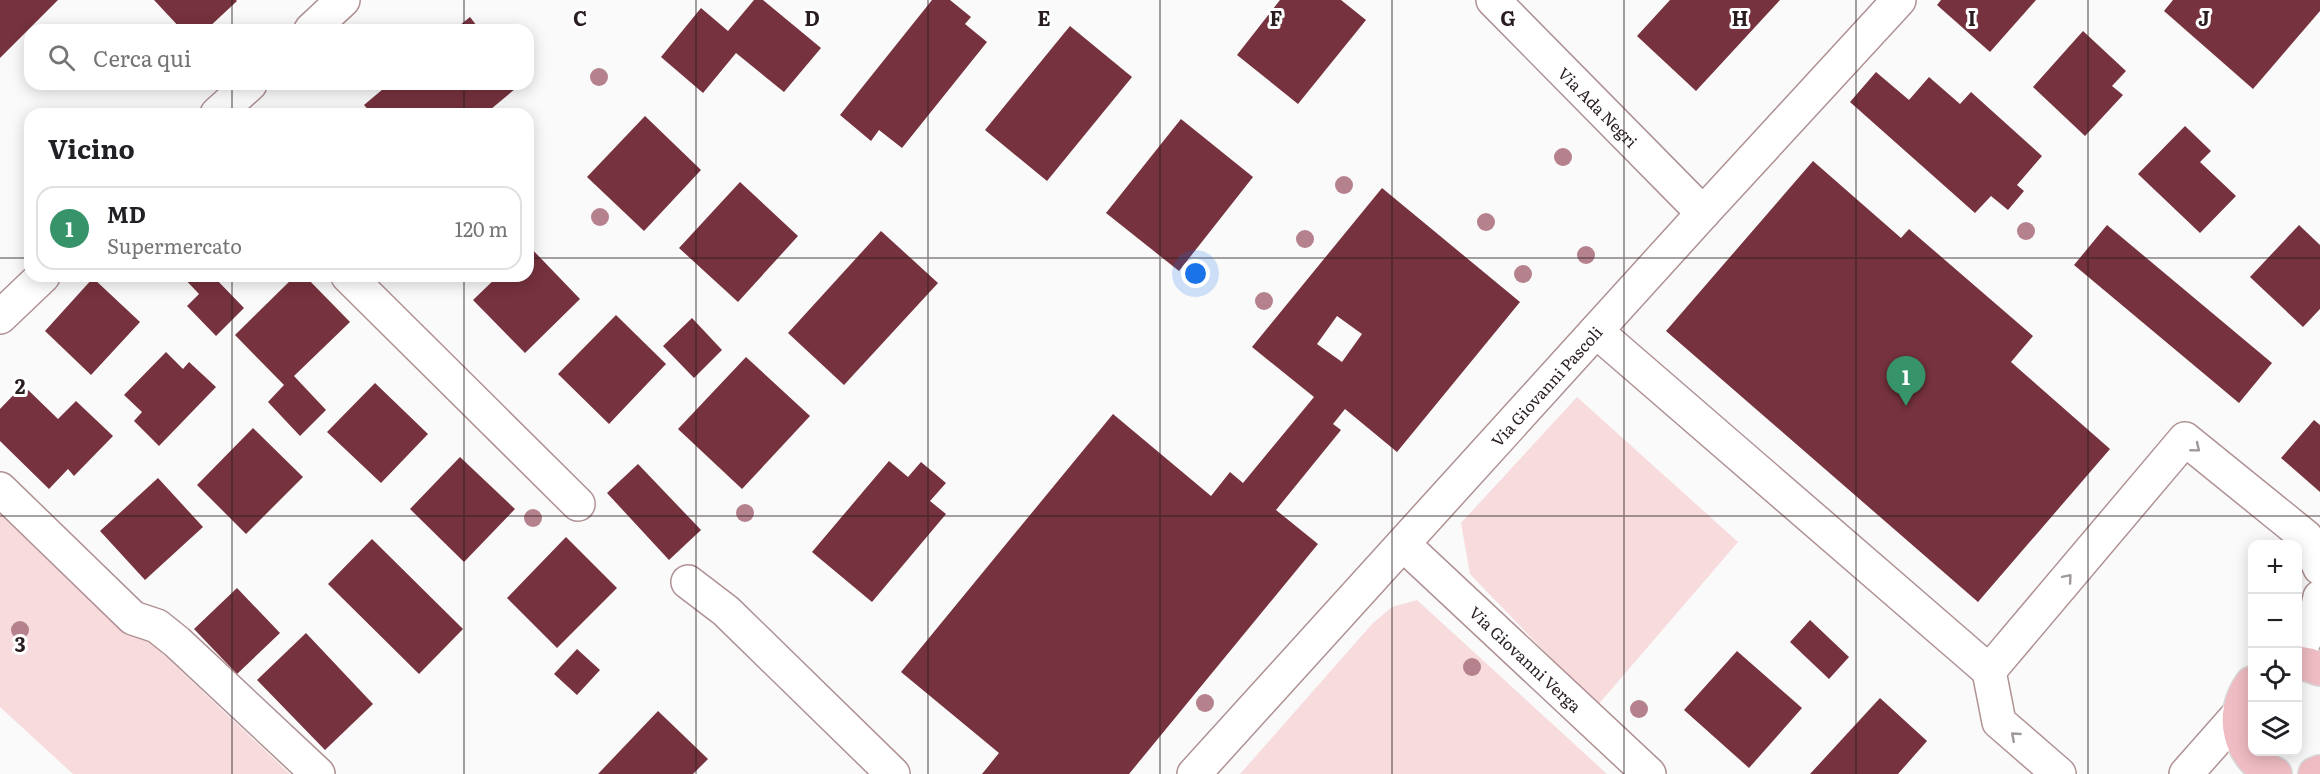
<!DOCTYPE html>
<html lang="it">
<head>
<meta charset="utf-8">
<style>
  :root { --surface:#fff; --page:#f2f2f2; --text:#202124; --muted:#757577; --line:#e0e0e0; --accent:#36936a }
  body { margin:0; font-family:Literata,serif; background:var(--page); color:var(--text) }
  .controls { position:absolute; right:18px; bottom:18px; display:grid; overflow:hidden; border-radius:12px; box-shadow:0 3px 15px #0003 }
  .controls button { width:54px; height:54px; display:grid; place-items:center; padding:0; border:0; border-bottom:2px solid var(--line); background:var(--surface); color:var(--text); font:30px sans-serif }
  .you { position:absolute; left:1196px; top:274px; width:21px; height:21px; margin:-15px; border:4px solid #fff; border-radius:50%; background:#1a73e8; box-shadow:0 0 0 9px #1a73e833 }
  .badge { display:grid; place-items:center; width:39px; height:39px; border-radius:50%; background:var(--accent); color:#fff; font-size:20px; font-weight:700 }
  .pin { position:absolute; translate:-50% -50px; filter:drop-shadow(0 2px 3px #0008) }
  .pin::after { content:''; position:absolute; top:32px; width:21px; height:18px; background:inherit; clip-path:polygon(0 0,100% 0,50% 100%) }
  .list { margin:0; padding:0; list-style:none }
  h2 { display:flex; justify-content:space-between; align-items:center; height:78px; margin:0; padding:0 24px; font-size:26px }
  h2 small { font-size:20px; font-weight:400; color:var(--muted) }
  .list li { display:grid; grid-template-columns:39px 1fr auto; gap:18px; align-items:center; box-sizing:border-box; height:84px; margin:0 12px 12px; padding:0 12px; border:2px solid var(--line); border-radius:18px }
  .list b { display:block; font-size:22px; white-space:nowrap }
  .list p { margin:0; font-size:20px; white-space:nowrap; color:var(--muted) }
  .list em { font-size:20px; font-style:normal; color:var(--muted) }
  .icon { flex:none; width:33px; height:33px; fill:none; stroke:currentColor; stroke-width:2; stroke-linecap:round; stroke-linejoin:round }
  .map { position:relative; flex:none; width:2320px; height:774px; overflow:hidden }
  .search { position:absolute; background:var(--surface); box-shadow:0 3px 15px #0003; left:24px; top:24px; width:510px; height:66px; display:flex; align-items:center; gap:15px; box-sizing:border-box; padding:0 21px; border-radius:18px; color:var(--muted); font-size:22px }
  .panel { position:absolute; background:var(--surface); box-shadow:0 3px 15px #0003; left:24px; top:108px; width:510px; height:174px; border-radius:18px }
  .map>svg:first-child { display:block }
  .green { fill:#f7dbdd }
  .building { fill:#76323e; fill-rule:evenodd }
  .lines { fill:none; stroke-linecap:round; stroke-linejoin:round }
  .minor-casing { stroke:#b09194; stroke-width:36 }
  .major-casing { stroke:#d8d6d7; stroke-width:36 }
  .minor { stroke:#fff; stroke-width:33 }
  .major { stroke:#eebcc2; stroke-width:33 }
  .tree { fill:#b4818d }
  .oneway { stroke:#9f999a }
  .grid { fill:none; stroke:#291d1f; stroke-width:1.5; stroke-opacity:0.55 }
  .labels { text-anchor:middle; dominant-baseline:central; stroke-width:6; stroke-linejoin:round; paint-order:stroke }
  .street-label { font-size:16px; fill:#291d1f; stroke:#fff }
  .grid-label { font-size:20px; text-anchor:middle; font-weight:bold; fill:#291d1f; stroke:#fff; stroke-width:6; stroke-linejoin:round; paint-order:stroke }
</style>
</head>
<body>
<div class="map">
<svg width="2320" height="774" viewBox="0 0 2320 774">
  <rect width="100%" height="100%" fill="#fafafa"/>
  <g class="green">
    <polygon points="1577,397 1738,542 1597,706 1470,574 1461,523"/>
    <polygon points="0,500 290,774 73,774 0,707"/>
    <polygon points="1417,600 1607,774 1240,774 1372,624 1392,607"/>
  </g>
  <g class="building">
    <polygon points="0,0 58,0 0,58"/>
    <polygon points="154,0 236,0 237,1 206,30 182,30"/>
    <polygon points="754,0 763,0 821,48 784,92 736,53 703,93 661,57 701,8 728,31"/>
    <polygon points="932,0 950,0 971,17 965,24 987,42 902,148 879,130 871,141 840,115"/>
    <polygon points="1280,0 1341,0 1366,20 1298,104 1237,55"/>
    <polygon points="1670,0 1780,0 1696,91 1637,36"/>
    <polygon points="1941,0 2036,0 1990,52 1937,5"/>
    <polygon points="2173,0 2320,0 2320,11 2253,89 2164,11"/>
    <polygon points="470,17 480,30 454,30"/>
    <polygon points="1070,26 1132,77 1047,181 985,130"/>
    <polygon points="2083,31 2126,71 2112,86 2123,95 2085,136 2033,87"/>
    <polygon points="1876,72 1909,100 1929,77 1960,104 1971,92 2042,156 2017,185 2024,191 2008,210 1991,196 1975,213 1850,102"/>
    <polygon points="389,84 521,84 485,114 372,114 364,105"/>
    <polygon points="645,116 701,170 644,231 587,177"/>
    <polygon points="1181,119 1253,177 1179,271 1106,213"/>
    <polygon points="2185,126 2211,151 2200,162 2236,196 2200,233 2138,174"/>
    <polygon points="1813,161 1901,238 1909,229 2033,336 2011,362 2110,449 1978,602 1666,331"/>
    <polygon points="740,182 798,236 738,302 679,248"/>
    <path d="M1382,188l138,114 -123,150 -52,-43 -12,15 8,6 -65,80 42,34 -189,230h-147l17,-21 -98,-81 212,-258 98,82 19,-24 13,11 71,-86 -62,-50zM1337,316l25,18 -20,28 -25,-18z"/>
    <polygon points="2107,225 2272,363 2239,403 2074,265"/>
    <polygon points="2299,225 2320,245 2320,309 2303,327 2250,277"/>
    <polygon points="881,231 938,283 844,385 788,333"/>
    <polygon points="528,245 580,299 525,353 473,300 498,276 528,276"/>
    <polygon points="182,276 217,276 215,278 244,308 216,336 187,306 199,294"/>
    <polygon points="295,276 305,276 350,322 294,376 326,410 300,436 268,402 284,385 235,335"/>
    <polygon points="93,278 140,322 91,375 45,331"/>
    <polygon points="616,315 666,364 609,424 558,374"/>
    <polygon points="692,318 722,350 694,378 663,346"/>
    <polygon points="166,352 183,369 189,362 216,387 159,446 134,421 142,412 124,395"/>
    <polygon points="746,357 810,416 742,489 678,429"/>
    <polygon points="375,383 428,434 381,483 327,432"/>
    <polygon points="23,385 58,419 76,401 113,436 74,476 68,469 49,489 0,441 0,409"/>
    <polygon points="2314,420 2320,425 2320,492 2281,458"/>
    <polygon points="253,428 303,477 246,534 197,485"/>
    <polygon points="460,457 515,509 464,562 410,509"/>
    <polygon points="889,461 908,477 921,462 946,483 930,501 946,514 872,602 812,552"/>
    <polygon points="638,464 701,530 669,560 607,493"/>
    <polygon points="158,478 203,527 145,580 100,531"/>
    <polygon points="566,537 617,588 557,648 507,598"/>
    <polygon points="372,539 463,629 419,674 328,584"/>
    <polygon points="237,588 280,633 237,674 194,629"/>
    <polygon points="1810,620 1849,657 1829,679 1790,642"/>
    <polygon points="306,633 373,704 325,750 257,680"/>
    <polygon points="577,649 600,670 577,695 554,674"/>
    <polygon points="1737,651 1802,708 1749,768 1684,710"/>
    <polygon points="1880,698 1927,741 1898,774 1810,774"/>
    <polygon points="658,711 708,759 693,774 598,774"/>
  </g>
  <g class="lines">
    <defs>
      <g id="minor">
        <path id="s1" d="M1493,0l210,213"/>
        <polyline points="311,30 343,0"/>
        <polyline points="217,114 250,84"/>
        <polyline points="348,276 578,504"/>
        <polyline points="0,317 43,276"/>
        <polyline points="1596,331 1989,671"/>
        <polyline points="0,489 133,618 157,626 177,642 318,774"/>
        <path id="s2" d="M1403,544l246,230"/>
        <polyline points="688,582 726,611 893,774"/>
        <polyline points="2298,654 2316,616 2320,597"/>
        <path id="s3" d="M1194,774l509,-561 196,-213"/>
        <polyline points="2059,774 1999,722 1989,671 2185,439 2306,537 2320,568"/>
        <polyline points="2186,774 2239,714"/>
      </g>
      <g id="major">
        <polyline points="2298,663 2309,665 2320,669"/>
        <path d="M2252,683c-24,32 -13,75 23,91"/>
        <polyline points="2315,774 2320,772"/>
      </g>
    </defs>
    <use href="#minor" class="minor-casing"/>
    <use href="#major" class="major-casing"/>
    <use href="#minor" class="minor"/>
    <use href="#major" class="major"/>
  </g>
  <g class="tree">
    <circle cx="599" cy="77" r="9"/>
    <circle cx="1563" cy="157" r="9"/>
    <circle cx="1344" cy="185" r="9"/>
    <circle cx="600" cy="217" r="9"/>
    <circle cx="1486" cy="222" r="9"/>
    <circle cx="2026" cy="231" r="9"/>
    <circle cx="1305" cy="239" r="9"/>
    <circle cx="1586" cy="255" r="9"/>
    <circle cx="1523" cy="274" r="9"/>
    <circle cx="1264" cy="301" r="9"/>
    <circle cx="745" cy="513" r="9"/>
    <circle cx="533" cy="518" r="9"/>
    <circle cx="20" cy="630" r="9"/>
    <circle cx="1472" cy="667" r="9"/>
    <circle cx="1205" cy="703" r="9"/>
    <circle cx="1639" cy="709" r="9"/>
  </g>
  <defs><path id="oneway-chevron" d="M-2-3.5L2.5 0L-2 3.5" fill="none" stroke-width="1.6" stroke-linecap="round" stroke-linejoin="round" transform="scale(1.5)"/></defs>
  <g class="oneway">
    <use href="#oneway-chevron" transform="translate(2196 448) rotate(39)"/>
    <use href="#oneway-chevron" transform="translate(2068 578) rotate(-50)"/>
    <use href="#oneway-chevron" transform="translate(2015 736) rotate(-139)"/>
  </g>
  <path class="grid" d="M232,0v30M464,0v30M696,0v774M928,0v774M1160,0v774M1392,0v774M1624,0v774M1856,0v774M2088,0v774M232,84v30M464,84v30M0,258h30M528,258h1792M232,276v498M464,276v498M0,516h2320"/>
  <g class="labels">
    <g class="street-label">
      <text stroke="none"><textPath href="#s1" startOffset="150">Via Ada Negri</textPath></text>
      <text stroke="none"><textPath href="#s3" startOffset="524">Via Giovanni Pascoli</textPath></text>
      <text stroke="none"><textPath href="#s2" startOffset="168">Via Giovanni Verga</textPath></text>
    </g>
  </g>
  <g class="grid-label">
    <text x="580" y="26">C</text>
    <text x="812" y="26">D</text>
    <text x="1044" y="26">E</text>
    <text x="1276" y="26">F</text>
    <text x="1508" y="26">G</text>
    <text x="1740" y="26">H</text>
    <text x="1972" y="26">I</text>
    <text x="2204" y="26">J</text>
    <text x="20" y="394">2</text>
    <text x="20" y="652">3</text>
  </g>
</svg>
<div class="controls">
<button>+</button>
<button>−</button>
<button><svg class="icon" aria-label="locate" viewBox="0 0 24 24"><circle cx="12" cy="12" r="6"/><path d="M12 2v4M12 18v4M2 12h4M18 12h4"/></svg></button>
<button><svg class="icon" aria-label="layers" viewBox="0 0 24 24"><path d="M12 4l9 5-9 5-9-5zM3 14l9 5 9-5"/></svg></button>
</div>
<div class="you"></div>
<div class="pin badge" style="left:1906px;top:406px">1</div>
<div class="search"><svg class="icon" aria-label="search" viewBox="0 0 24 24"><circle cx="10" cy="10" r="6"/><path d="M15 15l6 6"/></svg>Cerca qui</div>
<section class="panel">
<h2>Vicino<small></small></h2>
<ul class="list">
<li><span class="badge">1</span><div><b>MD</b><p>Supermercato</p></div><em>120 m</em></li>
</ul>
</section>
</div>
</body>
</html>
